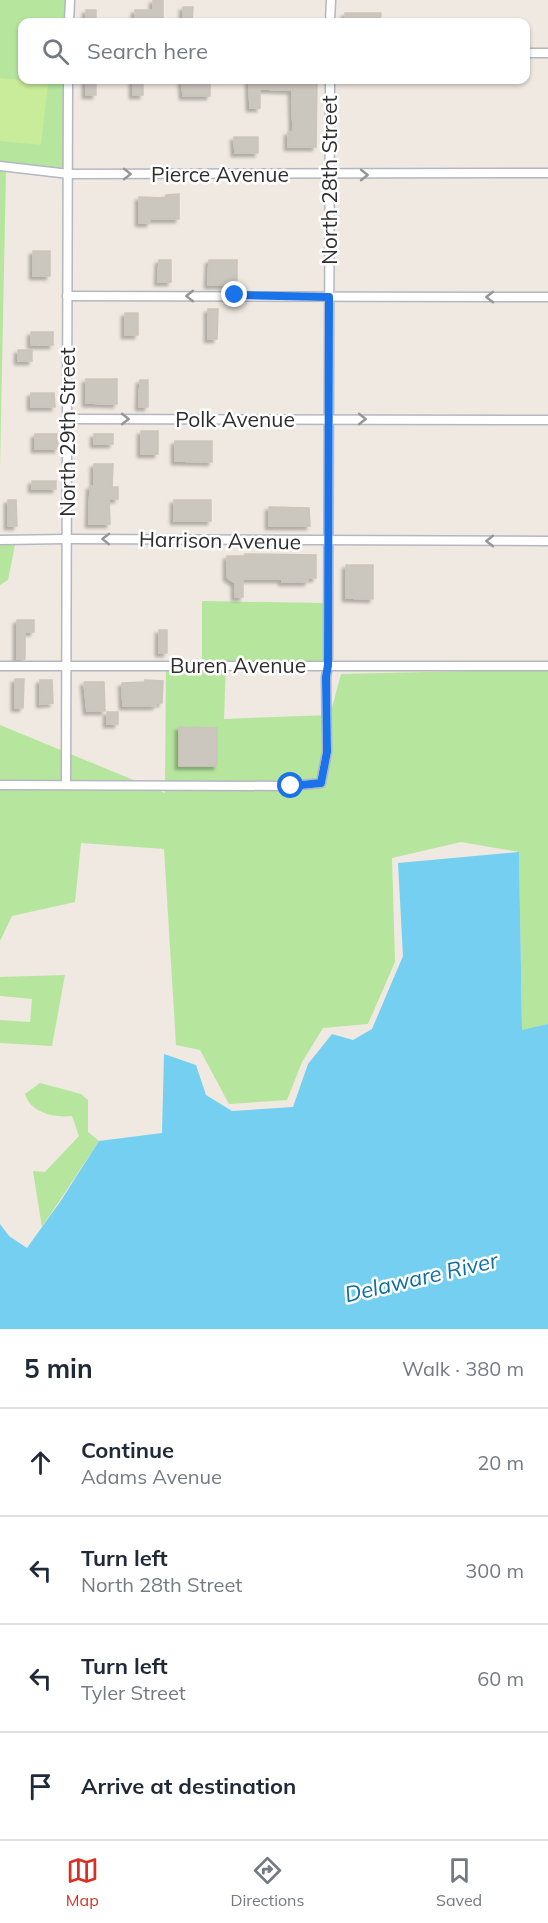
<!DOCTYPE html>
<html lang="en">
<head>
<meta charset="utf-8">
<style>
  :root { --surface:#fff; --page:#f2f2f3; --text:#1f2937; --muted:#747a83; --line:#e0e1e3; --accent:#d93025 }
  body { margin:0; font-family:Mulish,sans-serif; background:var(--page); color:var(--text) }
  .stop { position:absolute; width:18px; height:18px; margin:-14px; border:4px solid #1a73e8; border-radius:50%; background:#fff }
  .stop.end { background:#1a73e8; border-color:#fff; box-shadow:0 2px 6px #0008 }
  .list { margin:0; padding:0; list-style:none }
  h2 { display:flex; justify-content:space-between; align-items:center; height:78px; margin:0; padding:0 24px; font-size:26px }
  h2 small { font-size:20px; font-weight:400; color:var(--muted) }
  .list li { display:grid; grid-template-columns:39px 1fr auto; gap:18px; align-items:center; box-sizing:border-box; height:108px; padding:0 24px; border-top:2px solid var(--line) }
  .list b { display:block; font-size:22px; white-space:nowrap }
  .list p { margin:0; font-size:20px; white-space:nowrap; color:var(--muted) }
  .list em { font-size:20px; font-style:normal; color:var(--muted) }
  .icon { flex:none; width:33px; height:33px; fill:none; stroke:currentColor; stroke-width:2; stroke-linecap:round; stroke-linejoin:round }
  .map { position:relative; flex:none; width:548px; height:1329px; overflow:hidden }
  .search { position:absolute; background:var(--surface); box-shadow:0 2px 4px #0004; left:18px; right:18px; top:18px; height:66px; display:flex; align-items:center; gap:15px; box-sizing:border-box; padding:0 21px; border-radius:12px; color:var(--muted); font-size:22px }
  .sheet { height:510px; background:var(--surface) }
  nav { display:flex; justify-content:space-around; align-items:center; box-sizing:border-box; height:84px; border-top:2px solid var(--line); background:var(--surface); font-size:16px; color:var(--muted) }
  nav a { display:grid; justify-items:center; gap:3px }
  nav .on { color:var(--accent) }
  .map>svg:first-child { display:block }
  .green { fill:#b6e59e }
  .pitch { fill:#c9ec9a }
  .water { fill:#75cff0 }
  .building { fill:#cbc7bf; stroke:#cbc5ba; stroke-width:1.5; filter:url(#shadow) }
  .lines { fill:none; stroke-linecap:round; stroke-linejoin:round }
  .street-casing { stroke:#b4b7c1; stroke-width:11 }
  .street { stroke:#fff; stroke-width:8 }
  .oneway { stroke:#969696 }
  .route { stroke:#1a73e8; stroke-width:8 }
  .labels { text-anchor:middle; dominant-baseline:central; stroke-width:5; stroke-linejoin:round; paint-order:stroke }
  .street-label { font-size:21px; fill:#2e2e2e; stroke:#fff }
  .water-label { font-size:22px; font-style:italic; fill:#0d6fa3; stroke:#fff }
</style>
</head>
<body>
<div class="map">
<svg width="548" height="1329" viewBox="0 0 548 1329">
  <defs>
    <filter id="shadow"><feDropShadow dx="-3.5" dy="3.5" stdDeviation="1.5" flood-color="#0004"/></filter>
  </defs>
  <rect width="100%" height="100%" fill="#efe9e1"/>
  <g class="green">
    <polygon points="0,0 69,0 69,22 22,22 22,80 68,80 67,178 6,170 0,468"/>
    <polygon points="0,540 16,540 8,580 0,585"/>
    <polygon points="202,601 323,603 323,662 226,662 224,719 330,715 341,674 548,669 548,1024 522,1031 519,852 461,842 392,858 395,962 368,1024 323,1028 302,1062 287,1100 229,1104 200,1050 176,1045 164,849 81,843 75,902 12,916 0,941 0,725 165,793 166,662 202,661"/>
    <polygon points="65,975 52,1046 0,1043 0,1020 30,1022 32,999 0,996 0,977"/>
    <path d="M40,1083l41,11 7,6v32l11,9 -57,86 -9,-56 12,1 34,-36 -7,-20c-18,2 -41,-3 -47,-22z"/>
  </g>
  <polygon class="pitch" points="0,78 48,83 41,145 0,141"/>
  <polygon class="water" points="519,852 522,1030 548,1024 548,1329 0,1329 0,1224 9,1236 27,1248 60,1202 99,1141 162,1133 164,1054 196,1065 206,1095 232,1111 293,1107 308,1064 332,1034 353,1040 372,1029 403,956 398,863"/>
  <g class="building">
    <polygon points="153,0 163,0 163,22 135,22 135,10 153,10"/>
    <polygon points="183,7 193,7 192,22 183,22"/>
    <rect x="86" y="10" width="10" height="12"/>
    <polygon points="345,13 381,13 380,22 345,22"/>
    <rect x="86" y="80" width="10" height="15"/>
    <rect x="133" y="80" width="10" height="15"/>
    <polygon points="182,80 210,80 210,96 183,96"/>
    <polygon points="249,80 317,80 316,147 288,147 288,132 293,132 292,90 260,89 260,108 250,108"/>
    <polygon points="234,137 258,137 258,153 235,153"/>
    <polygon points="179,194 179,219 150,219 150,223 139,223 139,197 166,198 166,195"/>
    <rect x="33" y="251" width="17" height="25"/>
    <polygon points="159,260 171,260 171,282 158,282"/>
    <polygon points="209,260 237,260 237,285 208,285"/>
    <polygon points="208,309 218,309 217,339 208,339"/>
    <rect x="125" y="313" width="13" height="22"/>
    <rect x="31" y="332" width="22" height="13"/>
    <rect x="18" y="350" width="14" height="11"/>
    <polygon points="86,379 117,379 117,404 86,403"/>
    <polygon points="140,380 148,380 148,407 139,407"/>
    <polygon points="31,393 54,393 55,407 31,407"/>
    <rect x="141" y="431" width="17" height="23"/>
    <rect x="35" y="434" width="23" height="15"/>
    <rect x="94" y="434" width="19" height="10"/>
    <polygon points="175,441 212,441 212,462 175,461"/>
    <polygon points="94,464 113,464 112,487 118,487 118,499 109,499 110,524 89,524 90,486 94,486"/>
    <rect x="32" y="481" width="24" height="8"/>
    <polygon points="8,500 16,500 17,526 8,526"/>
    <rect x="174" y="500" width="37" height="21"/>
    <polygon points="269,507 309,508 310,526 269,526"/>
    <polygon points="245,554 316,555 316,578 308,578 308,582 282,582 282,579 243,579 243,597 235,597 235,583 227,577 227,556 245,556"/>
    <polygon points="346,565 373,565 373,599 346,598"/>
    <polygon points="17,620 34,620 34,632 25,632 25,659 17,659"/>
    <rect x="159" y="630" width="8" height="23"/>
    <polygon points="15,679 24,679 23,708 15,708"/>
    <polygon points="40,680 52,680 53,703 40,704"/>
    <polygon points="145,680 163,681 162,703 156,703 156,706 123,706 122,683 145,682"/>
    <polygon points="84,682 104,682 105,711 87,711"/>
    <rect x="107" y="712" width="11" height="12"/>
    <polygon points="179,727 217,728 217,766 179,766"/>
  </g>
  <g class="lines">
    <defs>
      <g id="street">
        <polyline points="69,22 70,0"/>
        <polyline points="330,22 331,0"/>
        <polyline points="526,53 548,53"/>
        <polyline points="0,166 69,174 548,173"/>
        <polyline points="67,296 548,297"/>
        <polyline points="67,419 548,420"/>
        <polyline points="0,540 67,539 548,541"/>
        <polyline points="0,666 548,666"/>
        <polyline points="66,784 68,80"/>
        <polyline points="0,785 291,786 321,783 327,752 326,677 328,665 330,80"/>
      </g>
    </defs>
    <use href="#street" class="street-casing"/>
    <use href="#street" class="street"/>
  </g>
  <defs><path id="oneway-chevron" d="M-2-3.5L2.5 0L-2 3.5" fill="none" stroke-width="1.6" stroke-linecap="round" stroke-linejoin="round" transform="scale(1.5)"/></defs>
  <g class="oneway">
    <use href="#oneway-chevron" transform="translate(127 174)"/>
    <use href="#oneway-chevron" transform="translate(364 175)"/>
    <use href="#oneway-chevron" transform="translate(190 296) rotate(180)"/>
    <use href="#oneway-chevron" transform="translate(490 297) rotate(180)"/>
    <use href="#oneway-chevron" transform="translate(125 419)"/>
    <use href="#oneway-chevron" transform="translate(362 419)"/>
    <use href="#oneway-chevron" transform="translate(106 539) rotate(-179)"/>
    <use href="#oneway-chevron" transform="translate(490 541) rotate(-180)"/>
  </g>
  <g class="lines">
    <polyline class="route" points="235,295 329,297 328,665 326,677 327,752 321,783 291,786"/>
  </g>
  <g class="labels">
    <g class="street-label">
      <text x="220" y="174">Pierce Avenue</text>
      <text transform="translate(329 180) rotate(-90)">North 28th Street</text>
      <text x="235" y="419">Polk Avenue</text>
      <text transform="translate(67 432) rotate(-90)">North 29th Street</text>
      <text transform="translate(220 540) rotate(1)">Harrison Avenue</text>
      <text x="238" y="665">Buren Avenue</text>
    </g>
    <g class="water-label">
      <text transform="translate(421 1277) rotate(-13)">Delaware River</text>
    </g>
  </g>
</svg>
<div class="stop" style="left:291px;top:786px"></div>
<div class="stop end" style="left:235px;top:295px"></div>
<div class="search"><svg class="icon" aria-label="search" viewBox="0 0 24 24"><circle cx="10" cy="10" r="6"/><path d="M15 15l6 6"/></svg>Search here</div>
</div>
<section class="sheet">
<h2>5 min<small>Walk · 380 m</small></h2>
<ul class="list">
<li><svg class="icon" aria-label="ahead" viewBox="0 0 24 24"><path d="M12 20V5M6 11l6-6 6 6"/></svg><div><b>Continue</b><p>Adams Avenue</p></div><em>20 m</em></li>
<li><svg class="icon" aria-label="left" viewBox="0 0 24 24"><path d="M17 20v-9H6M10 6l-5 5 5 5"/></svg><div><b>Turn left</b><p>North 28th Street</p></div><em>300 m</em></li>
<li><svg class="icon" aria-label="left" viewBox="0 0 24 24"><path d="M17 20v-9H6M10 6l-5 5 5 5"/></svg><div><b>Turn left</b><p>Tyler Street</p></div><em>60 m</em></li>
<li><svg class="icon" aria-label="arrive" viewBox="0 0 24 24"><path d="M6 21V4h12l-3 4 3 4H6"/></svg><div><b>Arrive at destination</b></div></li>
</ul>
</section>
<nav>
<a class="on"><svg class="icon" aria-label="map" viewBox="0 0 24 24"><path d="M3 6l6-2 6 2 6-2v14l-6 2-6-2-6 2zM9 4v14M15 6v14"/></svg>Map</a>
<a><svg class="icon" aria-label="directions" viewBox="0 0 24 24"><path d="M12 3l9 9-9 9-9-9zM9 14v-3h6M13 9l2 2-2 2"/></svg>Directions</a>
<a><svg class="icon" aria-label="saved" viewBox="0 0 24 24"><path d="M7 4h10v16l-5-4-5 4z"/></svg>Saved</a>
</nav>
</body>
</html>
